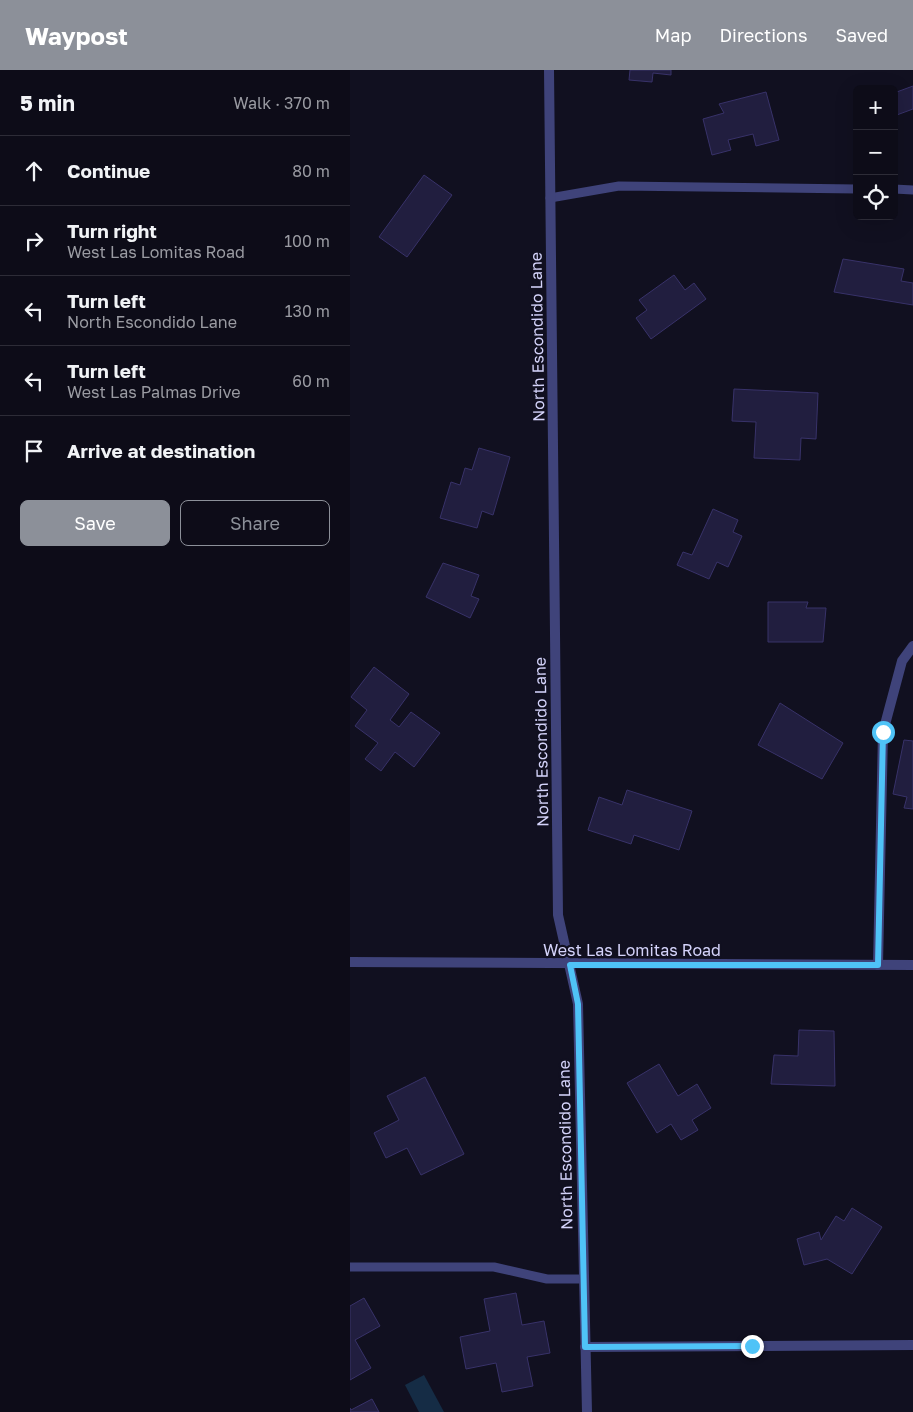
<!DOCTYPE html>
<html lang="en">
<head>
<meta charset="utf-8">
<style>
  :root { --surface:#0d0c18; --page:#1b1a25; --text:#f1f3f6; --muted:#9a9ba2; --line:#2d2c37; --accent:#8c9099 }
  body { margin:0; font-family:"Golos Text",sans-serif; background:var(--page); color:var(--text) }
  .controls { position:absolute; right:15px; top:15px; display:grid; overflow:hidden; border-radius:8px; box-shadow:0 5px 20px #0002 }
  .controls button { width:45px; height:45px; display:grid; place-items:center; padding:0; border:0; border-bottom:1px solid var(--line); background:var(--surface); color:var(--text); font:25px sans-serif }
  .stop { position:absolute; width:15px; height:15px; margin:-11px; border:4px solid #4fc3f7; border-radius:50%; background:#fff }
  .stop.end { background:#4fc3f7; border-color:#fff; box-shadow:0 1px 5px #0008 }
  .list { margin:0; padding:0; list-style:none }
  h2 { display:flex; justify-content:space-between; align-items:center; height:65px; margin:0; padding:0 20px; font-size:21px }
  h2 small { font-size:16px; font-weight:400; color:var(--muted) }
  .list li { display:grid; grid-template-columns:32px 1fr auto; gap:15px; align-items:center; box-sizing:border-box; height:70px; padding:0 20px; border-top:1px solid var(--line) }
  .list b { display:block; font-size:19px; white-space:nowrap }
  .list p { margin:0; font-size:16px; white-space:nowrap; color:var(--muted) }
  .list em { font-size:16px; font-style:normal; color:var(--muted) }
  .actions { display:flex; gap:10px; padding:15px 20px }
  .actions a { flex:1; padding:11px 0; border:1px solid var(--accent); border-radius:8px; text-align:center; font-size:18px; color:var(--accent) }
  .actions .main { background:var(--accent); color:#fff }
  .icon { flex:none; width:28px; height:28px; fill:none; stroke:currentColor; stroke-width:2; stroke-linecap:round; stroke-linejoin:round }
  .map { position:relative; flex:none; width:563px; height:1342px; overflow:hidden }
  header { display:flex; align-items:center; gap:30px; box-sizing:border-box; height:70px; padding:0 25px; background:var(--accent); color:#fff }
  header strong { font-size:24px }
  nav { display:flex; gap:28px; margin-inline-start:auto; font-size:18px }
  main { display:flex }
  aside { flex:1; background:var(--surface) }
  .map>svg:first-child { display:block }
  .water { fill:#152c45 }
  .building { fill:#211e3f; stroke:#383269 }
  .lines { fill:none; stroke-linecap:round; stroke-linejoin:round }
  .service { stroke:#3f437a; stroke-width:9 }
  .minor { stroke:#3f437a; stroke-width:10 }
  .route { stroke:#4fc3f7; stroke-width:6 }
  .labels { text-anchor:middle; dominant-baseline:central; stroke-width:4.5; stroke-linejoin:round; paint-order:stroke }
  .street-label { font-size:16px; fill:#d4d3fa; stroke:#111020 }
</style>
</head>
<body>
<header>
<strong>Waypost</strong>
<nav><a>Map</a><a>Directions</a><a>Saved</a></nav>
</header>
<main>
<aside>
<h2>5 min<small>Walk · 370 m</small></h2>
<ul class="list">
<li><svg class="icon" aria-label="ahead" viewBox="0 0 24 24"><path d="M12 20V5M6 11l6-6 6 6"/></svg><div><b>Continue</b></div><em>80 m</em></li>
<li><svg class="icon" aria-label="right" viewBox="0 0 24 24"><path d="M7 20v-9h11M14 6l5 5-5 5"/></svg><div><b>Turn right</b><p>West Las Lomitas Road</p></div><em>100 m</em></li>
<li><svg class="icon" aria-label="left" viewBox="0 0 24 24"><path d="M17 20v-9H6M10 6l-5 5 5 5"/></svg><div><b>Turn left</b><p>North Escondido Lane</p></div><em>130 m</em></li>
<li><svg class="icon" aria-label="left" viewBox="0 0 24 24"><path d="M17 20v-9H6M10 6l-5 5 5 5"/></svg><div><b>Turn left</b><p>West Las Palmas Drive</p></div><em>60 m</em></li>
<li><svg class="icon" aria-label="arrive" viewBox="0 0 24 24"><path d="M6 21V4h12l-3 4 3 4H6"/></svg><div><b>Arrive at destination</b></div></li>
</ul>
<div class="actions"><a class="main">Save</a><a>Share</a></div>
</aside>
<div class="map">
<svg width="563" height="1342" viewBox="0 0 563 1342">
  <rect width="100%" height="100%" fill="#111020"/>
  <polygon class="water" points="74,1305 94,1342 69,1342 55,1315"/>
  <g class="building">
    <polygon points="280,0 321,0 321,5 303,3 302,12 279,10"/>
    <polygon points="563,16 563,39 544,46 544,23"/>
    <polygon points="416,22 429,70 406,76 403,64 378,70 381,80 362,85 353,49 374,43 369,34"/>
    <polygon points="74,105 102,125 57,187 29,167"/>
    <polygon points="493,189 554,199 551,211 563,213 563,235 484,222"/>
    <polygon points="324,205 335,220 344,213 356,229 301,269 286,248 297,240 289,230"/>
    <polygon points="384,319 468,323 466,369 451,368 450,390 404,388 406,352 382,351"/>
    <polygon points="129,378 160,387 143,445 132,441 127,458 90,448 101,412 110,415 115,398 122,400"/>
    <polygon points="363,439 388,450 383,462 392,466 378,497 367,492 359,509 327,495 333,482 342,485"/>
    <polygon points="93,493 129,505 121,526 129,529 120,548 76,527"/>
    <polygon points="418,532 458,532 456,538 476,538 473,572 418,572"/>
    <polygon points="24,597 59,624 40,650 49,657 61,642 90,663 64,697 45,682 31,701 15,689 28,673 5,656 17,640 1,627"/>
    <polygon points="430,633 493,673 472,709 408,675"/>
    <polygon points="554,670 563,671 563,739 554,738 557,727 543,724"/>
    <polygon points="277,720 342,741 329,780 284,765 281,774 238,760 249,727 272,735"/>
    <polygon points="449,960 484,961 485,1016 421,1014 424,985 448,986"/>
    <polygon points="309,994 328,1026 347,1014 361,1038 342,1050 348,1060 331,1070 321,1054 307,1063 277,1013"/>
    <polygon points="75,1007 114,1084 71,1105 57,1078 36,1088 24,1063 49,1050 37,1026"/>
    <polygon points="502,1138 532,1157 502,1204 477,1189 454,1195 447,1169 469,1162 471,1170 486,1146 494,1151"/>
    <polygon points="166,1223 172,1255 194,1251 200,1283 177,1287 183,1316 152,1322 146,1293 116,1299 110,1267 140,1261 134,1229"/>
    <polygon points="14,1228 30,1256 5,1270 21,1298 0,1310 0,1236"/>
    <polygon points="22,1329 29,1342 0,1342 0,1338 1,1340"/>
  </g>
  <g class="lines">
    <g class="service">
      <polyline points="544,119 563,120"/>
      <polyline points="200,128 269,116 507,119"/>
      <polyline points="0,1197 144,1197 197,1209 232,1209"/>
    </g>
    <g class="minor">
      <polyline points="199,0 208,845 228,934 237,1342"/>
      <polyline points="0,892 563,895"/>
      <polyline points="528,895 533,662 552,591 563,576"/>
      <polyline points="235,1277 563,1275"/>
    </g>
  </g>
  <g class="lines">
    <polyline class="route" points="402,1276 235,1277 228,934 220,895 528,895 533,662"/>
  </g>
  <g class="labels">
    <g class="street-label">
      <text transform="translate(187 267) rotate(-91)">North Escondido Lane</text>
      <text transform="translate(191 672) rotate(-91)">North Escondido Lane</text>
      <text x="282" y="880">West Las Lomitas Road</text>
      <text transform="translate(215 1075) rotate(-91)">North Escondido Lane</text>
    </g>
  </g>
</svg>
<div class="controls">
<button>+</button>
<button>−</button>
<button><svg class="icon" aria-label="locate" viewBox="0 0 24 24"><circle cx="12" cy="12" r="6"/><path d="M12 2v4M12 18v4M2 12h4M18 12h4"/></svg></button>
</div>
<div class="stop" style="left:533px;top:662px"></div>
<div class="stop end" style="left:402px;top:1276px"></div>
</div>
</main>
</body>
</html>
